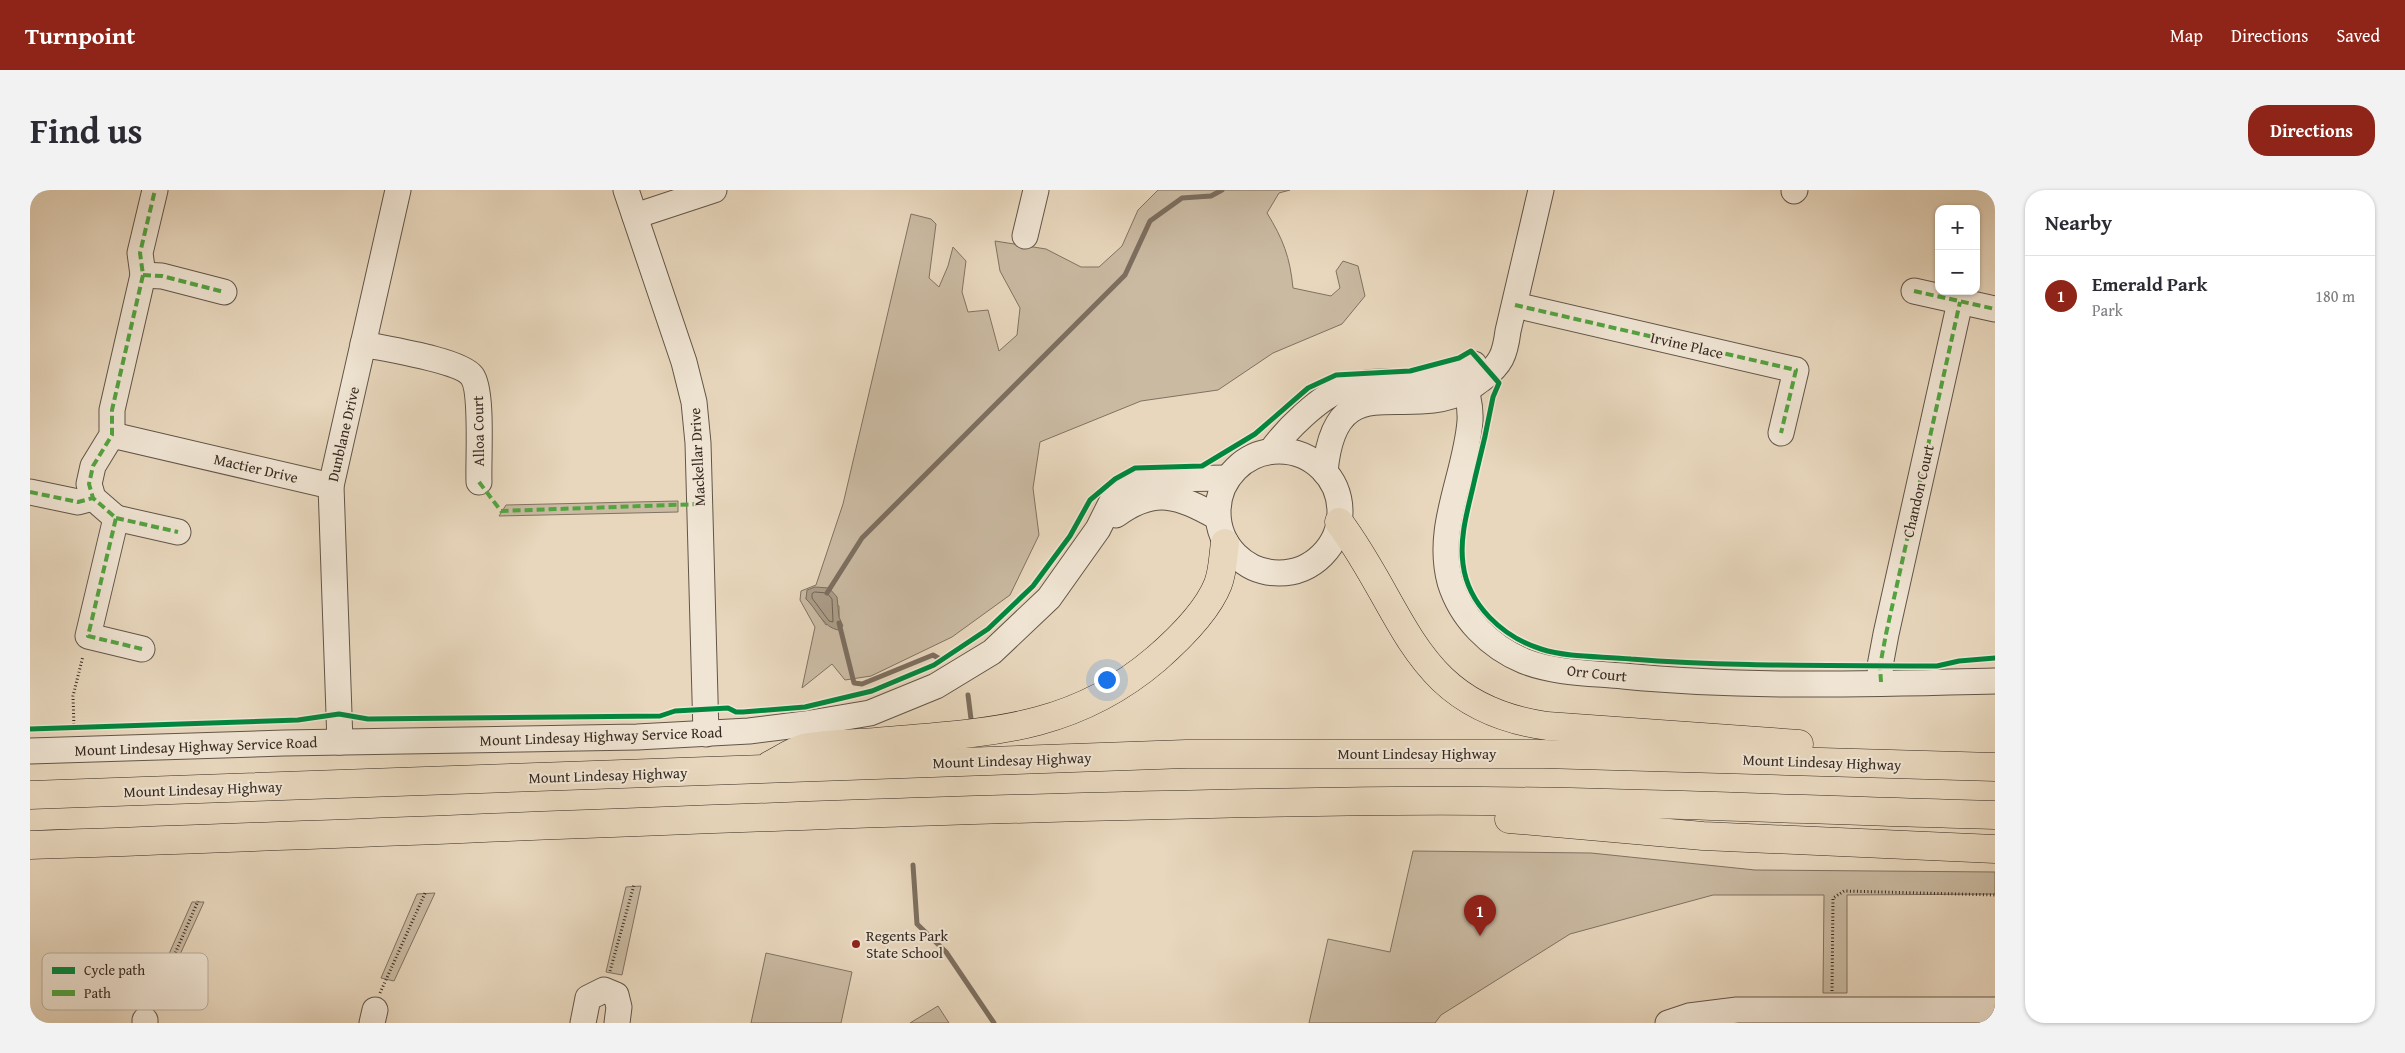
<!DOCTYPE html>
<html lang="en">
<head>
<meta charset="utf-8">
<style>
  :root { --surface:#fff; --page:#f2f2f3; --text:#2b2b33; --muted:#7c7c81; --line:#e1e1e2; --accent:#8f2418 }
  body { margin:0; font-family:"Gentium Book Plus",serif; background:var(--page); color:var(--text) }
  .controls { position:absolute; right:15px; top:15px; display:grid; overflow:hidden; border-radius:10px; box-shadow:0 1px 4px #0004 }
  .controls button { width:45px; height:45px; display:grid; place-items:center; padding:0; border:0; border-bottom:1px solid var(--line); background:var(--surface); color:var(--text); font:25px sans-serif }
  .you { position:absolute; left:1076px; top:489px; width:18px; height:18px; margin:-12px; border:4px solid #fff; border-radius:50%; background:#1a73e8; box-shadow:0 0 0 8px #1a73e833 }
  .badge { display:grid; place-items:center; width:32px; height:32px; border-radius:50%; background:var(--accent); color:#fff; font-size:16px; font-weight:700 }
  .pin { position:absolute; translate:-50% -41px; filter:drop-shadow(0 1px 2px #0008) }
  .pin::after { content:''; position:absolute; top:26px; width:18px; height:15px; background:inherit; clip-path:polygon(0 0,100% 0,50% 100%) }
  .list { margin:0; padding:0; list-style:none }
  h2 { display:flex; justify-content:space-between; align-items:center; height:65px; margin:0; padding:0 20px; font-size:21px }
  h2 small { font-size:16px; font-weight:400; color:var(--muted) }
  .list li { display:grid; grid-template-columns:32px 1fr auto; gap:15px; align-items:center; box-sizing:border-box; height:80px; padding:0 20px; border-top:1px solid var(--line) }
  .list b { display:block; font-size:19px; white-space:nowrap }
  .list p { margin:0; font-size:16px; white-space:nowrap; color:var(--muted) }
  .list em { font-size:16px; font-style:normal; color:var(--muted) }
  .map { position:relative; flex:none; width:1965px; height:833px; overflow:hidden; border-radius:20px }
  header { display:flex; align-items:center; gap:30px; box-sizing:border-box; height:70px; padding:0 25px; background:var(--accent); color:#fff }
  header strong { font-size:24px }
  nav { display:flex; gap:28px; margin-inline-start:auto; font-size:18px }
  .intro { display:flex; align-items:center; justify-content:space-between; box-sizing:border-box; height:120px; padding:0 30px }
  h1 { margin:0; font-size:35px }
  .button { padding:12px 22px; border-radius:20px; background:var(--accent); color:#fff; font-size:18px; font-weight:700 }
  main { display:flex; gap:30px; padding:0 30px }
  aside { flex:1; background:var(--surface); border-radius:20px; box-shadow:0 1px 4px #0004 }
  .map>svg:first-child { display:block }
  .green { fill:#cabaa2; stroke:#807262; fill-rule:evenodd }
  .water { fill:#ab9c88; stroke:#7c6e5f }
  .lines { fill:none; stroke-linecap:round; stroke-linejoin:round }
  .shore { stroke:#706354; stroke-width:1 }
  .stream { stroke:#7c6e5f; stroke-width:5 }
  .minor-casing { stroke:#625548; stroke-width:27 }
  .highway-casing { stroke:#362a21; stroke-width:29 }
  .path { stroke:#362a21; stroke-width:3; stroke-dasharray:1 2.5; stroke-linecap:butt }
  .minor { stroke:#f0e5d4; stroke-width:25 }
  .highway { stroke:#e8d7bd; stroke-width:28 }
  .quiet { stroke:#53a441; stroke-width:4; stroke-dasharray:8 4; stroke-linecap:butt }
  .cycleway-casing { stroke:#f0e5d4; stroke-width:8 }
  .cycleway { stroke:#00873e; stroke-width:5 }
  .poi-dot { fill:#8f2418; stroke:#f0e5d4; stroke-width:2 }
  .labels { text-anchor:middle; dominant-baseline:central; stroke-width:4; stroke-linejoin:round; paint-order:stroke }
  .street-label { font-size:15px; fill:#362a21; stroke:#f0e5d4 }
  .poi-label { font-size:15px; fill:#362a21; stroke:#f0e5d4; text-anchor:start }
  .key { fill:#f0e5d4; stroke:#b8ad9e; stroke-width:1 }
  .key-label { font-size:14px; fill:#362a21 }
</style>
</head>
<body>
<header>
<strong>Turnpoint</strong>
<nav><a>Map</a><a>Directions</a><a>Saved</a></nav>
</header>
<div class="intro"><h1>Find us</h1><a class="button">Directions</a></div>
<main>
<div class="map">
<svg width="1965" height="833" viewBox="0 0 1965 833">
  <rect width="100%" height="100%" fill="#e8d7bd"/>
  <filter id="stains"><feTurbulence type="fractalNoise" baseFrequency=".004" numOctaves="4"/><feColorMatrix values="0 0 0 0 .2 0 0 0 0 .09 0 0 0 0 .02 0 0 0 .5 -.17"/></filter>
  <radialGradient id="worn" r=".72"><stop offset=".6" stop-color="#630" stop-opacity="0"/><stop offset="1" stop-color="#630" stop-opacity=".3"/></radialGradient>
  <g class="green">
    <path d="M1128,0h132l-11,3 -12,20c16,26 23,44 26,75l38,8 9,-8 -4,-17 7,-10 15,5 7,30 -23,28 -69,29 -55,37 -77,11 -101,41 -7,46 6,47 -29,60 -58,42 -81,39 -26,4 -13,-16 -30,24 13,-61 -15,-27 1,-9 15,-6 27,-81 68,-290 20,5 5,5 -7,54 10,9 9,-21 5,-19 13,14 -4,31 6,20 20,-2 11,41 18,-16 3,-27 -20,-37 -5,-30 51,8 35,18h18l23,-21 16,-36zM778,400l31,16v11l-13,8 -13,-19 -7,-7z"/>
    <polygon points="648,311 648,322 469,326 476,315"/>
    <polygon points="1383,661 1561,663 1725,680 1965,682 1965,704 1817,705 1817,803 1793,803 1794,705 1683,705 1540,744 1411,825 1405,833 1279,833 1298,749 1360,762"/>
    <polygon points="611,696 592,785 576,782 596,697"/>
    <polygon points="405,703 364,791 351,788 387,704"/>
    <polygon points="162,712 174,712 132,804 123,800"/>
    <polygon points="736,763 822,782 811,833 721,833"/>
    <polygon points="908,816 919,833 880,833"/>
  </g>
  <path class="water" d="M785,397l14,1 8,9 2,20 4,9 -4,4c-16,-2 -22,-21 -33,-31l1,-9z"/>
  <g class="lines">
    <polygon class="shore" points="785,402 797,403 802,409 803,432 799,431 782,408 782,404"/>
    <g class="stream">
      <polyline points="797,403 832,348 1095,85 1120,31 1152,8 1181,6 1192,0"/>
      <polyline points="809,433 824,493 832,494 903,465 910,469"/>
      <polyline points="938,505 941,529"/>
      <polyline points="883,675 887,734 916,762 964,833"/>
    </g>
    <defs>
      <g id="minor">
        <polyline points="596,0 654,172 664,212 668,253 676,544"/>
        <polyline points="1764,1 1765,0"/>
        <polyline points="605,26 684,0"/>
        <polyline points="995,46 1006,0"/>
        <polyline points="113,85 132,86 194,102"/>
        <polyline points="1884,101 1965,119"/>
        <polyline points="1485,115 1766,180 1751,243"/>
        <path d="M333,154c22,5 97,16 109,32 11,15 6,84 7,106"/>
        <path d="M1431,184c5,15 10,30 9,47 -4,54 -35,106 -20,161 11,36 40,65 74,79 30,12 67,12 99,15 123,12 249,8 372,5"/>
        <polyline points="82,245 301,296"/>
        <circle cx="1249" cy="322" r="61"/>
        <path d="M1241,261c15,-21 48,-54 73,-63 44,-15 88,6 130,-24"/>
        <path d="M1295,282c10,-110 80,-49 141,-82 6,-3 11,-8 16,-11 19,-15 23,-24 26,-48l33,-141"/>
        <polyline points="0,302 48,312 63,308"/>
        <path d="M1086,325c39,-29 63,-19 101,2"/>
        <polyline points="86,328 148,342"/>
        <polyline points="112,459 58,446 86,328 63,308 59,294 63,276 82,245 82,220 113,85 110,63 125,0"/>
        <polyline points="1851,492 1850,476 1856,444 1930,112"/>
        <polyline points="310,552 301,296 368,0"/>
        <polyline points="0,561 254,553 607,547 719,541 775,534 840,523 906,496 962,462 1019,408 1068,339 1082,311 1096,301 1111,293 1129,289 1198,288"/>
        <polyline points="115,833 115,830"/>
        <polyline points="342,833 345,820"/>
        <polyline points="553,833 558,808 574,800 586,805 589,817 587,833"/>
        <polyline points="1638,833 1659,826 1707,820 1965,820"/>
      </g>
      <g id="highway">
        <path d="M1309,332c68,91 74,185 208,204l252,18"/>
        <path d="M740,575c10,-5 23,-14 34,-17 27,-5 56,-4 83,-7 103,-9 186,-11 269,-82 23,-20 51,-47 62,-75 5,-13 5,-28 7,-41"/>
        <polyline points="0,605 1156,564 1513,564 1965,577"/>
        <polyline points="1479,629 1673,646 1965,659"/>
        <path d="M0,655c454,-15 908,-39 1363,-44 200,-2 401,9 602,14"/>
      </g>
    </defs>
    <use href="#minor" class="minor-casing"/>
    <use href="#highway" class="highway-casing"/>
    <g class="path">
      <polyline points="44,538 43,506 53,466"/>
      <polyline points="580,781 604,695"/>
      <polyline points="1802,801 1803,708 1814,701 1965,705"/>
      <polyline points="350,803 396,701"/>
      <polyline points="123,814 168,711"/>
    </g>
    <use href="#minor" class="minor"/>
    <use href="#highway" class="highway"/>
    <g class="quiet">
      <polyline points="113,85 132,86 194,102"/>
      <polyline points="1884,101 1965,119"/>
      <polyline points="1485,115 1766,180 1751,243"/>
      <polyline points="449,292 471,321 670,314"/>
      <polyline points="0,302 48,312 63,308"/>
      <polyline points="86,328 148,342"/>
      <polyline points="112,459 58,446 86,328 63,308 59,294 63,276 82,245 82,220 113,85 110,63 125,0"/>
      <polyline points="1851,492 1850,476 1856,444 1930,112"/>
    </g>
    <defs>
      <path id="cycleway" d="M0,539l268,-9 41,-6 29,5 292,-3 15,-5 53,-3 8,4h7l62,-5 67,-16 62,-26 54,-36 45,-43 37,-50 20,-36 25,-21 20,-11 67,-2 53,-32 53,-46 28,-13 74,-4 49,-13 12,-7 28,32 -6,14c-5,27 -11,54 -18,81 -6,28 -16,57 -12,86 5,41 40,73 78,85 28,9 61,7 90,10 102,8 204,6 306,7l22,-5 36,-3"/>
    </defs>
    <use href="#cycleway" class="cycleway-casing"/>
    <use href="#cycleway" class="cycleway"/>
  </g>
  <circle class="poi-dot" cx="826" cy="754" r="5"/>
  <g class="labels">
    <g class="street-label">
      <text transform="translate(1657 155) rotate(13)">Irvine Place</text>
      <text transform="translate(448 241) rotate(-91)">Alloa Court</text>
      <text transform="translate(313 244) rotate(-77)">Dunblane Drive</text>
      <text transform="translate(667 267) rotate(-93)">Mackellar Drive</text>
      <text transform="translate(226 278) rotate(13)">Mactier Drive</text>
      <text transform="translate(1888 301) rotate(-77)">Chandon Court</text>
      <text transform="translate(1567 483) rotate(6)">Orr Court</text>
      <text transform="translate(571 546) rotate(-2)">Mount Lindesay Highway Service Road</text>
      <text transform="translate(166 556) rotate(-2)">Mount Lindesay Highway Service Road</text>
      <text x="1387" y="563">Mount Lindesay Highway</text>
      <text transform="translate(982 570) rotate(-2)">Mount Lindesay Highway</text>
      <text transform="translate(1792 572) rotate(2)">Mount Lindesay Highway</text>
      <text transform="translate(578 585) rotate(-2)">Mount Lindesay Highway</text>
      <text transform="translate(173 599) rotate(-2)">Mount Lindesay Highway</text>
    </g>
    <g class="poi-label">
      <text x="836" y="745">Regents Park<tspan x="836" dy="17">State School</tspan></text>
    </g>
  </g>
  <rect x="12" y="763" width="166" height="57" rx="8" class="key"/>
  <rect x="22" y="777" width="23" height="7" fill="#00873e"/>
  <rect x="22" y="800" width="23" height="6" fill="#53a441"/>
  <g class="key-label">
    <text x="54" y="785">Cycle path</text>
    <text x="54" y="808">Path</text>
  </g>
  <rect width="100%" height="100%" filter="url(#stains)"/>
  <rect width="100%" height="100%" fill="url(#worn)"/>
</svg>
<div class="controls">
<button>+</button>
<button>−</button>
</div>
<div class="you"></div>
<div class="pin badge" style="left:1450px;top:746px">1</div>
</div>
<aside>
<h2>Nearby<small></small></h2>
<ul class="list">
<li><span class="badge">1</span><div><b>Emerald Park</b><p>Park</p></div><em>180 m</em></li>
</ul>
</aside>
</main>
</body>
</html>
